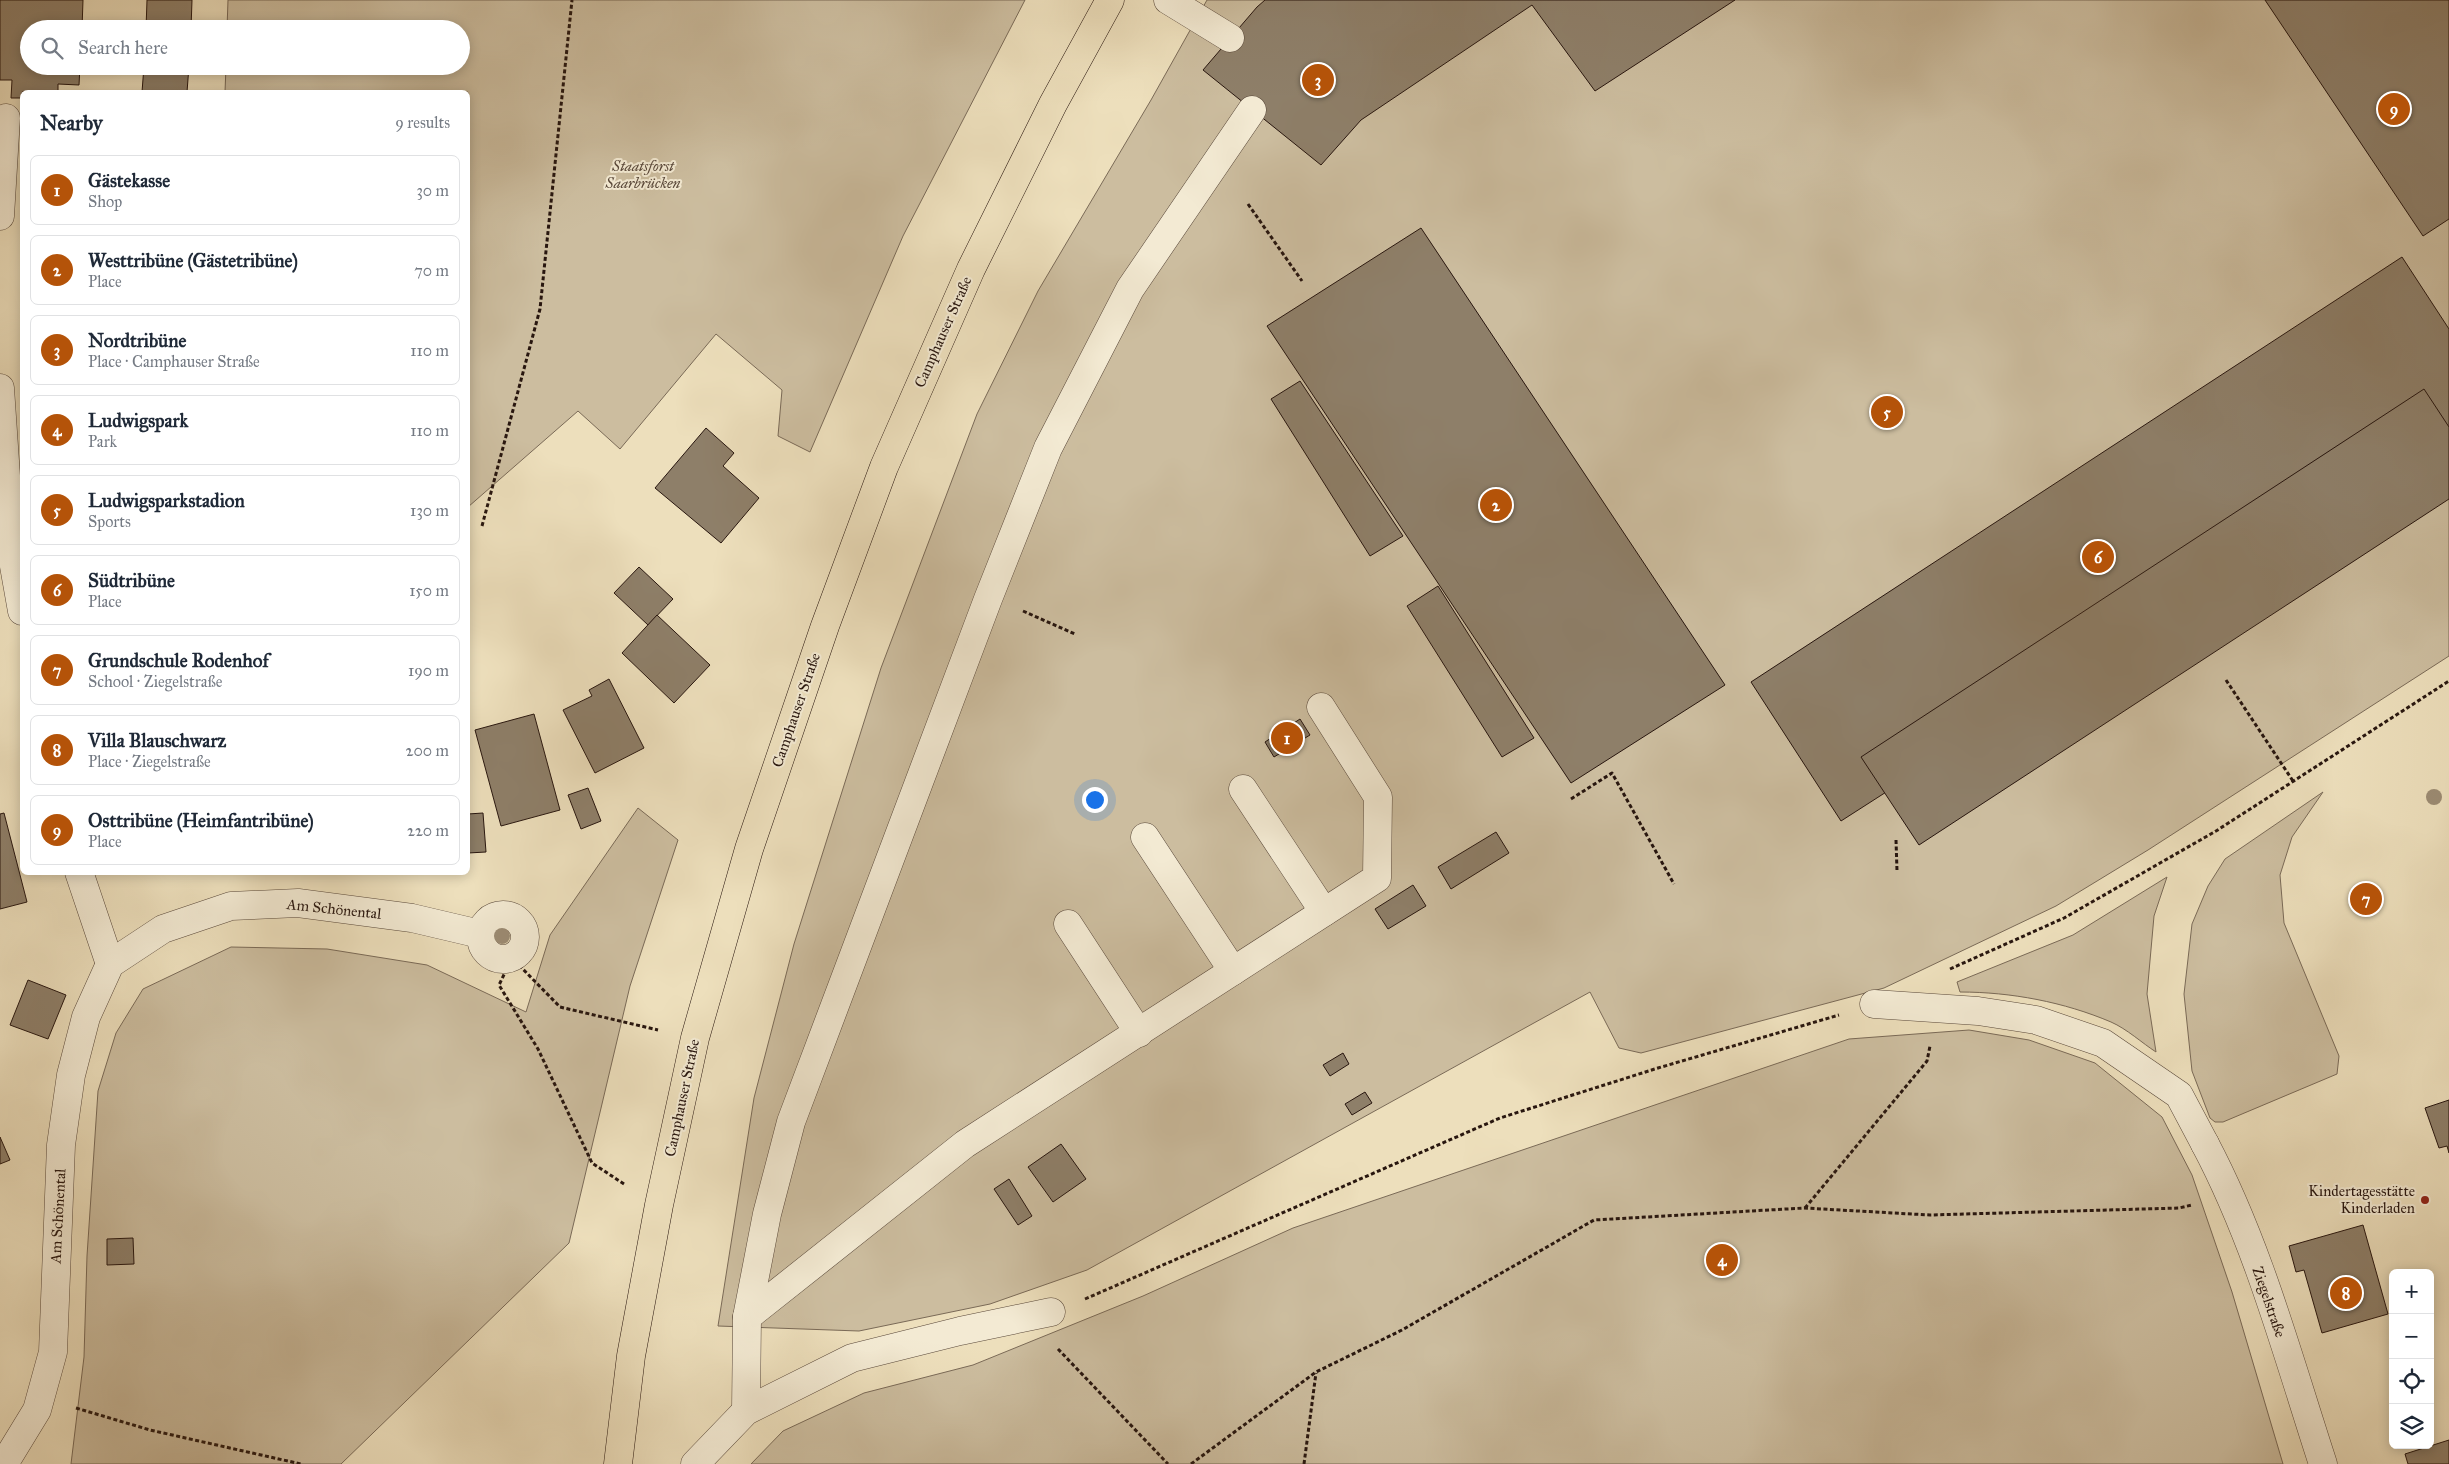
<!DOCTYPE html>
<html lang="en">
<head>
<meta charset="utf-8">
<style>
  :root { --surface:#fff; --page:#f2f2f3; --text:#1f2937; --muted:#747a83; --line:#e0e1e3; --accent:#b45309 }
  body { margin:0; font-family:"IM FELL Great Primer",serif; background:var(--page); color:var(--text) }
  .controls { position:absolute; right:15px; bottom:15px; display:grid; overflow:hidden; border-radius:8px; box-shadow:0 2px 12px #0003 }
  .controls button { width:45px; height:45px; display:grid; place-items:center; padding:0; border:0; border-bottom:1px solid var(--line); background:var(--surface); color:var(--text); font:25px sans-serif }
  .you { position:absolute; left:1094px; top:799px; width:18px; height:18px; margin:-12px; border:4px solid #fff; border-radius:50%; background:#1a73e8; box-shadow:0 0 0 8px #1a73e833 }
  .badge { display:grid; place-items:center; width:32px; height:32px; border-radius:50%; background:var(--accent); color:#fff; font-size:16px; font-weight:700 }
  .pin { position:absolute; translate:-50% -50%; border:2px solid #fff; box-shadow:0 1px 5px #0006 }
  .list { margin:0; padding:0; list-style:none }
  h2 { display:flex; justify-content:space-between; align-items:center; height:65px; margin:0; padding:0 20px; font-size:21px }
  h2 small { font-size:16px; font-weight:400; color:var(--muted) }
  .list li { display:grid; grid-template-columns:32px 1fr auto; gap:15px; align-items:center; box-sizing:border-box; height:70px; margin:0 10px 10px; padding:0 10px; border:1px solid var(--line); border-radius:8px }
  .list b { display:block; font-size:19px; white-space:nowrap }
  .list p { margin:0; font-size:16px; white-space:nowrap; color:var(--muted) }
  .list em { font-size:16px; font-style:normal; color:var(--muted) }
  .icon { flex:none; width:28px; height:28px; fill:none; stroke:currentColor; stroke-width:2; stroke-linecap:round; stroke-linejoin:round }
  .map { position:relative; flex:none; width:2449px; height:1464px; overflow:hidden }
  .search { position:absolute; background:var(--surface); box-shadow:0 2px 12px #0003; left:20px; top:20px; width:450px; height:55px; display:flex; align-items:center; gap:12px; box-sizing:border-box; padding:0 18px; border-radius:28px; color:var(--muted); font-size:19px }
  .panel { position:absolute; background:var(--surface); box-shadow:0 2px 12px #0003; left:20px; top:90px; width:450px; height:785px; border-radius:8px }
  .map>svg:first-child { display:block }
  .green { fill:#ccbd9f; stroke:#7a6a57 }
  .building { fill:#8e7f69; stroke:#28160f }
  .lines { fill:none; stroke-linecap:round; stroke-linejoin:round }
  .lane-casing { stroke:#59483a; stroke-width:29 }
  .street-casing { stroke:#59483a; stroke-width:29 }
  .primary-casing { stroke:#28160f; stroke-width:29 }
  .path { stroke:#28160f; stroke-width:3; stroke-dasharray:4 2.5; stroke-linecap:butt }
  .lane { stroke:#f3ead3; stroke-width:28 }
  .street { stroke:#f3ead3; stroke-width:28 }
  .primary { stroke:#eddfbc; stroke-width:28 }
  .tree { fill:#9c8c74 }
  .poi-dot { fill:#8f2418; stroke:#f3ead3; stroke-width:2 }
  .labels { text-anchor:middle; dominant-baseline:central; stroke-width:4; stroke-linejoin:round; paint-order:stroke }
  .park-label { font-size:15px; font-style:italic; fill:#59483a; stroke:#f3ead3 }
  .street-label { font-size:15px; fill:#28160f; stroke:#f3ead3 }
  .poi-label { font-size:15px; fill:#28160f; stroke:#f3ead3; text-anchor:end }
</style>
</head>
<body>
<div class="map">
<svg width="2449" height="1464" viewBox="0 0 2449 1464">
  <rect width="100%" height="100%" fill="#eddfbc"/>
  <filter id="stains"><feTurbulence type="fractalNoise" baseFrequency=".004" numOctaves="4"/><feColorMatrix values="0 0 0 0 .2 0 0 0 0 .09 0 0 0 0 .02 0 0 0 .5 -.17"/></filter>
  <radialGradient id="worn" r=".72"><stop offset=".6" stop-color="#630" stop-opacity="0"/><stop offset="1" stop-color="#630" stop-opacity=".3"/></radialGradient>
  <g class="green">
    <polygon points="228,0 1025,0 903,236 810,452 778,436 782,390 716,334 620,449 578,411 468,507 468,92 225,92 226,66 461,66 461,29 227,29"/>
    <polygon points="1207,0 2449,0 2449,656 2148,850 2056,906 1884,988 1641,1053 1619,1048 1590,992 1087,1270 990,1304 859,1331 718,1326 754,1098 794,944 881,668 977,414 1038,291 1151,100"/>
    <polygon points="2323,792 2292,837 2280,875 2284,923 2339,1056 2337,1074 2223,1122 2215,1122 2210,1118 2192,1071 2184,994 2192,924 2208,886 2225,859"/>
    <polygon points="638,808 678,840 630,986 569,1243 341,1464 71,1464 84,1357 87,1256 98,1091 116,1033 143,989 231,947 327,949 427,965 526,1012 550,935"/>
    <path d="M2167,877l-13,39 -7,78 9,58c-14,-9 -29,-23 -45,-30 -47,-20 -100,-30 -151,-30l-3,-10 116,-47z"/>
    <polygon points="1969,1030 2029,1040 2095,1063 2162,1117 2192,1175 2232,1292 2283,1464 751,1464 783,1431 864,1393 973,1365 1143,1296 1293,1228 1849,1039"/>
  </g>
  <g class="building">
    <polygon points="0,0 83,0 82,29 29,29 29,66 80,66 79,85 58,84 58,92 22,92 22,98 11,98 12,80 0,80"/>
    <polygon points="147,0 192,0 191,29 146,29"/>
    <polygon points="1265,0 1735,0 1595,91 1532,5 1361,120 1321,165 1203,70 1257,7"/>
    <polygon points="2265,0 2449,0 2449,219 2423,236"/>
    <polygon points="144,66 189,66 187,92 142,92"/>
    <polygon points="1421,228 1725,685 1571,783 1267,326"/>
    <polygon points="2402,257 2449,329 2449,431 1841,821 1751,682"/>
    <polygon points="1300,381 1403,536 1370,556 1271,399"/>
    <polygon points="2424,389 2449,427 2449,499 1919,845 1861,757"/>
    <polygon points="706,428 734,453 723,466 759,498 721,543 655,488"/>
    <polygon points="639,567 673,599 648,625 614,593"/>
    <polygon points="1438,586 1534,738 1502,757 1407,606"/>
    <polygon points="657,615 710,665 674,703 622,653"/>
    <polygon points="609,679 644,748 595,773 563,710 592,696 589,690"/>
    <polygon points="534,714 560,810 501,826 475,730"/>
    <polygon points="1300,719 1310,735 1274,757 1265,742"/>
    <polygon points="588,788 601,821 581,829 568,795"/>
    <polygon points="4,813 27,902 0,909 0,814"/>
    <polygon points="483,813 486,852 468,853 468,814"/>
    <polygon points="1496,832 1509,853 1451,889 1438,867"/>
    <polygon points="1413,885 1426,906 1388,929 1375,909"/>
    <polygon points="28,980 66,995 48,1039 10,1025"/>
    <polygon points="1343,1053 1349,1064 1330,1076 1323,1065"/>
    <polygon points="1365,1092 1372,1103 1352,1115 1345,1104"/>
    <polygon points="2449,1100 2449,1153 2447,1146 2439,1148 2425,1108"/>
    <polygon points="0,1137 10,1160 0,1164"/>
    <polygon points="1061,1144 1086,1179 1053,1202 1028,1167"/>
    <polygon points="1009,1179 1032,1216 1018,1225 994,1189"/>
    <polygon points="2363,1225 2388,1314 2322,1333 2304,1270 2296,1272 2289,1246"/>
    <polygon points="133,1238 134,1264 107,1265 107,1239"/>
    <polygon points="2449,1440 2449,1464 2408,1464 2405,1454"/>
  </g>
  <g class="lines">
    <defs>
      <g id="lane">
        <polyline points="1168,0 1230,38"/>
        <polyline points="1243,789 1324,912"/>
        <polyline points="1145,837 1233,971"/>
        <polyline points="1068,924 1139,1033"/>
        <polyline points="1874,1004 1978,1011 2036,1020 2103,1043 2179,1095 2205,1144"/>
        <polyline points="747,1317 965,1144 1377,878 1378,797 1321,707"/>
        <polyline points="746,1411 747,1317 767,1214 791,1122 988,599 1048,448 1130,289 1252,110"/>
        <polyline points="695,1464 746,1411 852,1358 960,1331 1051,1312"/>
      </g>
      <g id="street">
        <polyline points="0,216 6,118"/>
        <polyline points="0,388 11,549 22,611"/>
        <polyline points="79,872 110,964"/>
        <circle cx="503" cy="937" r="22"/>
        <path d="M2205,1144c53,100 83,213 118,320"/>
        <polyline points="4,1464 37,1410 53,1352 61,1145 71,1075 86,1017 110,964 163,929 231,906 298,903 412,918 480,934"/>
      </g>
      <polyline id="primary" points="618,1464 631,1356 659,1205 695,1038 749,849 825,626 884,467 971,269 1053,104 1110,0"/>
    </defs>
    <use href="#lane" class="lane-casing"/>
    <use href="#street" class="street-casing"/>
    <use href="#primary" class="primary-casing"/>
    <g class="path">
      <polyline points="1248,204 1302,281"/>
      <polyline points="482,526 540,309 572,0"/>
      <polyline points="1023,611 1075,634"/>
      <polyline points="2226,680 2293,781"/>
      <polyline points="1571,799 1612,773 1674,884"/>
      <polyline points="1896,840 1897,871"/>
      <polyline points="1950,969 2064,918 2216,831 2449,681"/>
      <polyline points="624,1184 592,1163 538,1049 499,985 512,958 560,1007 658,1030"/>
      <polyline points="1805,1208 1927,1061 1930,1046"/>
      <polyline points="1085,1299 1500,1118 1658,1068 1839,1015"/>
      <polyline points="1058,1349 1168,1464"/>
      <polyline points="76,1408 150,1430 301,1464"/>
      <polyline points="1191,1464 1316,1372 1402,1330 1594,1220 1804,1208 1930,1215 2179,1208 2192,1205"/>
      <polyline points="1304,1464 1316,1373"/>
    </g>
    <use href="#lane" class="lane"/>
    <use href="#street" class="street"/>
    <use href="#primary" class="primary"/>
  </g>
  <g class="tree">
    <circle cx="2434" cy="797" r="8"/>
    <circle cx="502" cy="936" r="8"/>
  </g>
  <circle class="poi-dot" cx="2425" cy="1200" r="5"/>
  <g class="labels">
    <g class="park-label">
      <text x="643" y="166">Staatsforst<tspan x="643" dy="17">Saarbrücken</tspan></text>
    </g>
    <g class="street-label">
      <text transform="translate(943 332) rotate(-66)">Camphauser Straße</text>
      <text transform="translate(796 710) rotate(-71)">Camphauser Straße</text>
      <text transform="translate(334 909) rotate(6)">Am Schönental</text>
      <text transform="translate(682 1098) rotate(-78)">Camphauser Straße</text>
      <text transform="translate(58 1216) rotate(-87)">Am Schönental</text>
      <text transform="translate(2269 1302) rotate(71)">Ziegelstraße</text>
    </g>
    <g class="poi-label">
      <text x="2415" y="1191">Kindertagesstätte<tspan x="2415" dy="17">Kinderladen</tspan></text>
    </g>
  </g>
  <rect width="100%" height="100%" filter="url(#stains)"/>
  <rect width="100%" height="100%" fill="url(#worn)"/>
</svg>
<div class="controls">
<button>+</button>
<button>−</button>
<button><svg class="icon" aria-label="locate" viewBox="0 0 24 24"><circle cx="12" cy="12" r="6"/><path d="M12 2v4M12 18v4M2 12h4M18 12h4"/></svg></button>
<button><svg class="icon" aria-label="layers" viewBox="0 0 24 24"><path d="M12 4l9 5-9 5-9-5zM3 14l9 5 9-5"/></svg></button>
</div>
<div class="you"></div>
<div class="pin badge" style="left:1287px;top:738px">1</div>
<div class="pin badge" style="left:1496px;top:505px">2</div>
<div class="pin badge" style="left:1318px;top:80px">3</div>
<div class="pin badge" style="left:1722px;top:1260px">4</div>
<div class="pin badge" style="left:1887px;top:412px">5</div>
<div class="pin badge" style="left:2098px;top:557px">6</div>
<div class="pin badge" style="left:2366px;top:899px">7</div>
<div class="pin badge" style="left:2346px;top:1293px">8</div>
<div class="pin badge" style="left:2394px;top:109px">9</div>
<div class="search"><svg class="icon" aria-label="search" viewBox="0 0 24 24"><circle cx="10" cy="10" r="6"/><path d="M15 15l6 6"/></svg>Search here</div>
<section class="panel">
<h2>Nearby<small>9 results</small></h2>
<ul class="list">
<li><span class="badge">1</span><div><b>Gästekasse</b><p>Shop</p></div><em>30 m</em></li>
<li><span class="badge">2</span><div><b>Westtribüne (Gästetribüne)</b><p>Place</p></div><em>70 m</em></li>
<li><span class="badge">3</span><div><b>Nordtribüne</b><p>Place · Camphauser Straße</p></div><em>110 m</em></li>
<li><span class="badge">4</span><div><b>Ludwigspark</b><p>Park</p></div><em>110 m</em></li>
<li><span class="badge">5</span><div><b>Ludwigsparkstadion</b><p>Sports</p></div><em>130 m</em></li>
<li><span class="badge">6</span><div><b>Südtribüne</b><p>Place</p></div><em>150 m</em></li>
<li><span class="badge">7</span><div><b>Grundschule Rodenhof</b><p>School · Ziegelstraße</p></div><em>190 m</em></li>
<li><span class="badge">8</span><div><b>Villa Blauschwarz</b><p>Place · Ziegelstraße</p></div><em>200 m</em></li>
<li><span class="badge">9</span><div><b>Osttribüne (Heimfantribüne)</b><p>Place</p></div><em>220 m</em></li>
</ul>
</section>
</div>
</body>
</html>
